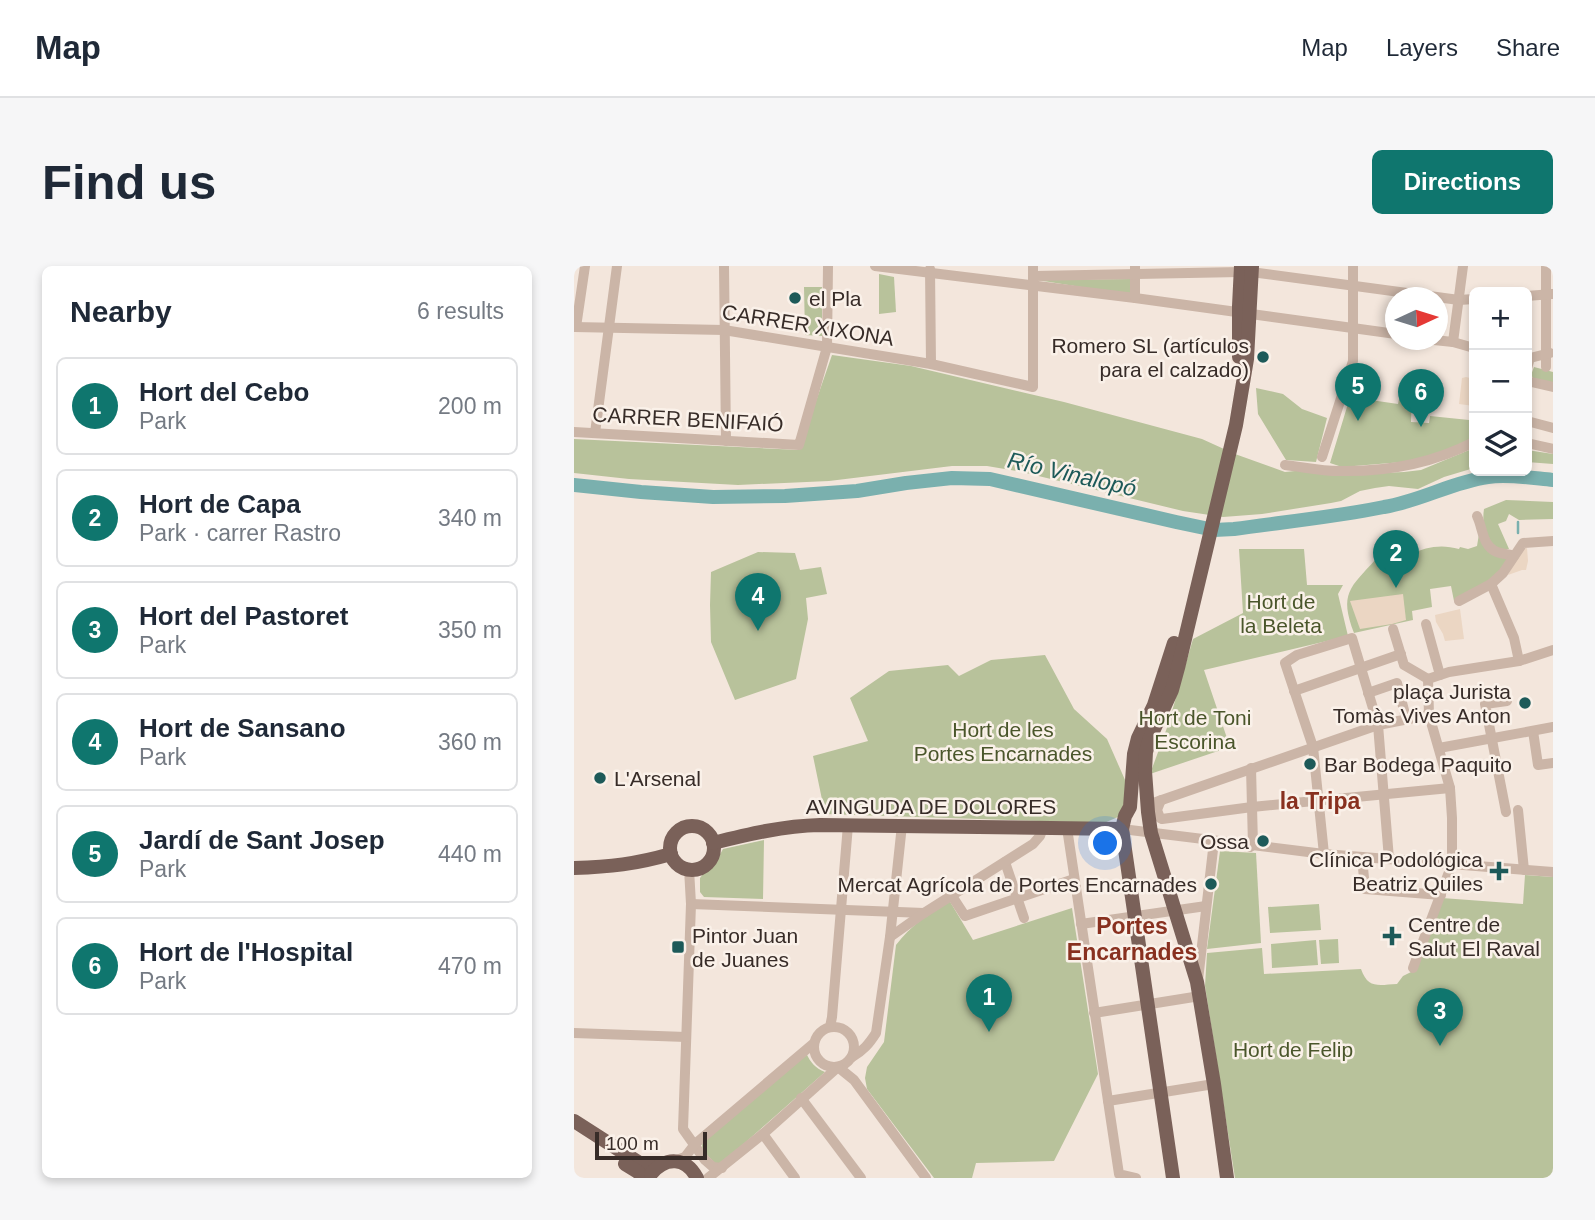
<!DOCTYPE html>
<html lang="en">
<head>
<meta charset="utf-8">
<style>
  :root { --surface:#fff; --page:#f6f6f7; --text:#1f2937; --muted:#747a83; --line:#e0e1e3; --accent:#0f766e }
  body { margin:0; font-family:Helvetica,sans-serif; background:var(--page); color:var(--text) }
  .controls { position:absolute; right:21px; top:21px; display:grid; overflow:hidden; border-radius:10px; box-shadow:0 4px 10px #0003 }
  .controls button { width:63px; height:63px; display:grid; place-items:center; padding:0; border:0; border-bottom:2px solid var(--line); background:var(--surface); color:var(--text); font:35px sans-serif }
  .compass { position:absolute; left:811px; top:21px; width:63px; height:63px; border-radius:50%; background:var(--surface); box-shadow:0 4px 10px #0003; rotate:86deg }
  .scale { position:absolute; left:21px; bottom:18px; width:112px; box-sizing:border-box; padding-left:7px; border:4px solid #372c28; border-top:0; font-size:19px; line-height:24px; white-space:nowrap; color:#372c28; -webkit-text-stroke:5px #faf1e9; paint-order:stroke }
  .you { position:absolute; left:532px; top:578px; width:24px; height:24px; margin:-18px; border:5px solid #fff; border-radius:50%; background:#1a73e8; box-shadow:0 0 0 10px #1a73e833 }
  .badge { display:grid; place-items:center; width:46px; height:46px; border-radius:50%; background:var(--accent); color:#fff; font-size:23px; font-weight:700 }
  .pin { position:absolute; translate:-50% -58px; filter:drop-shadow(0 2px 4px #0008) }
  .pin::after { content:''; position:absolute; top:37px; width:24px; height:21px; background:inherit; clip-path:polygon(0 0,100% 0,50% 100%) }
  .list { margin:0; padding:0; list-style:none }
  h2 { display:flex; justify-content:space-between; align-items:center; height:91px; margin:0; padding:0 28px; font-size:30px }
  h2 small { font-size:23px; font-weight:400; color:var(--muted) }
  .list li { display:grid; grid-template-columns:46px 1fr auto; gap:21px; align-items:center; box-sizing:border-box; height:98px; margin:0 14px 14px; padding:0 14px; border:2px solid var(--line); border-radius:10px }
  .list b { display:block; font-size:26px; white-space:nowrap }
  .list p { margin:0; font-size:23px; white-space:nowrap; color:var(--muted) }
  .list em { font-size:23px; font-style:normal; color:var(--muted) }
  .icon { flex:none; width:38px; height:38px; fill:none; stroke:currentColor; stroke-width:2; stroke-linecap:round; stroke-linejoin:round }
  .map { position:relative; flex:none; width:979px; height:912px; overflow:hidden; border-radius:10px }
  header { display:flex; align-items:center; gap:42px; box-sizing:border-box; height:98px; padding:0 35px; background:var(--surface); border-bottom:2px solid var(--line) }
  header strong { font-size:33px }
  nav { display:flex; gap:38px; margin-inline-start:auto; font-size:24px }
  .intro { display:flex; align-items:center; justify-content:space-between; box-sizing:border-box; height:168px; padding:0 42px }
  h1 { margin:0; font-size:49px }
  .button { padding:18px 32px; border-radius:10px; background:var(--accent); color:#fff; font-size:24px; font-weight:700 }
  main { display:flex; gap:42px; padding:0 42px }
  aside { flex:1; background:var(--surface); border-radius:10px; box-shadow:0 4px 10px #0003 }
  .map>svg:first-child { display:block }
  .green { fill:#b8c29b }
  .plaza { fill:#ebd6c3 }
  .lines { fill:none; stroke-linecap:round; stroke-linejoin:round }
  .stream { stroke:#7ab0ae; stroke-width:2.5 }
  .river { stroke:#7ab0ae; stroke-width:14 }
  .minor { stroke:#cbb5a7; stroke-width:10 }
  .major { stroke:#7a6159; stroke-width:14 }
  .poi-dot { fill:#1d5a59; stroke:#faf1e9; stroke-width:2.5 }
  .labels { text-anchor:middle; dominant-baseline:central; stroke-width:5; stroke-linejoin:round; paint-order:stroke }
  .poi-label { font-size:21px; fill:#372c28; stroke:#faf1e9; text-anchor:start }
  .street-label { font-size:21px; fill:#372c28; stroke:#faf1e9 }
  .park-label { font-size:21px; fill:#4a562b; stroke:#faf1e9 }
  .water-label { font-size:23px; font-style:italic; fill:#1d5a59; stroke:#faf1e9 }
  .neighbourhood-label { font-size:23px; font-weight:bold; fill:#88301f; stroke:#faf1e9 }
</style>
</head>
<body>
<header>
<strong>Map</strong>
<nav><a>Map</a><a>Layers</a><a>Share</a></nav>
</header>
<div class="intro"><h1>Find us</h1><a class="button">Directions</a></div>
<main>
<aside>
<h2>Nearby<small>6 results</small></h2>
<ul class="list">
<li><span class="badge">1</span><div><b>Hort del Cebo</b><p>Park</p></div><em>200 m</em></li>
<li><span class="badge">2</span><div><b>Hort de Capa</b><p>Park · carrer Rastro</p></div><em>340 m</em></li>
<li><span class="badge">3</span><div><b>Hort del Pastoret</b><p>Park</p></div><em>350 m</em></li>
<li><span class="badge">4</span><div><b>Hort de Sansano</b><p>Park</p></div><em>360 m</em></li>
<li><span class="badge">5</span><div><b>Jardí de Sant Josep</b><p>Park</p></div><em>440 m</em></li>
<li><span class="badge">6</span><div><b>Hort de l'Hospital</b><p>Park</p></div><em>470 m</em></li>
</ul>
</aside>
<div class="map">
<svg width="979" height="912" viewBox="0 0 979 912">
  <rect width="100%" height="100%" fill="#f3e6dc"/>
  <g class="green">
    <polygon points="305,8 320,11 322,46 305,48"/>
    <polygon points="557,13 557,29 463,14"/>
    <polygon points="230,21 248,21 248,70 231,69"/>
    <polygon points="258,89 337,100 490,136 628,173 661,188 711,206 731,204 768,209 830,206 847,204 900,182 900,202 870,211 844,223 815,220 801,222 786,225 767,235 757,237 688,248 649,251 609,245 448,206 413,200 378,200 255,215 164,219 55,213 0,207 0,173 225,184"/>
    <polygon points="960,101 979,106 979,117 959,112 957,109"/>
    <polygon points="682,122 709,128 728,143 753,152 742,196 712,194 684,148"/>
    <polygon points="827,124 838,126 837,156 855,157 856,150 895,154 895,173 891,177 841,195 768,201 756,197 776,131 824,138"/>
    <polygon points="953,184 979,188 979,198 953,196"/>
    <path d="M932,234l47,2v17l-34,1 -10,-6 -3,7 -8,3 11,25c-4,0 -8,0 -12,-1 -13,-6 -15,-27 -13,-39z"/>
    <path d="M905,268l3,7 29,16 -21,26 -36,18 -3,-15 -21,3 2,18 -20,4 1,9 -59,13c-15,-40 -4,-45 22,-74l4,10c27,-13 49,-29 79,-20l1,-2 8,2 9,-3z"/>
    <polygon points="665,283 730,283 733,319 769,319 764,328 774,370 630,404 656,481 576,508 594,459 619,373 669,347"/>
    <polygon points="184,286 221,287 226,304 247,301 253,328 232,332 234,353 222,413 161,434 137,376 136,339 137,306"/>
    <polygon points="471,389 500,443 533,473 555,523 553,540 544,551 530,557 251,548 239,490 294,475 276,432 315,405 374,399 385,410 417,394"/>
    <polygon points="190,574 189,633 130,631 126,626 126,612 129,608 139,601 149,583"/>
    <polygon points="646,585 682,587 687,677 633,683"/>
    <path d="M951,609l28,2v301h-318l-30,-192 2,-33 55,-5 2,26 97,-5c7,20 17,16 36,15l6,-8 14,-7 25,-71 81,6z"/>
    <path d="M375,634l24,40 99,-32 26,166 -44,87 -78,2 -4,15h-38l-67,-89 -2,-11 2,-11 17,-25 12,-97c15,-20 33,-31 53,-45z"/>
    <polygon points="745,638 747,664 696,667 694,641"/>
    <polygon points="764,673 765,697 747,698 745,674"/>
    <polygon points="742,674 744,699 698,702 697,678"/>
    <path d="M232,787c5,10 9,15 19,19l-103,91 -6,1 -14,-14v-8z"/>
  </g>
  <g class="plaza">
    <polygon points="892,111 900,113 900,140 885,138 888,112"/>
    <polygon points="953,282 954,295 952,304 948,304 934,309 947,283"/>
    <polygon points="829,328 832,354 818,358 786,363 776,335"/>
    <polygon points="886,343 890,373 871,375 869,368 862,356 861,349"/>
  </g>
  <g class="lines">
    <polyline class="stream" points="944,256 944,267"/>
    <path class="river" d="M0,219l67,7 72,5 72,-1 72,-5 49,-8 46,-5 38,1 186,43 38,8 20,-1c50,-7 101,-12 150,-22 37,-6 68,-25 104,-30 21,-3 44,1 65,3"/>
    <g class="minor">
      <polyline points="150,0 152,175"/>
      <polyline points="301,0 561,32 822,68"/>
      <polyline points="561,0 561,32"/>
      <polyline points="972,0 972,101"/>
      <polyline points="356,3 357,98"/>
      <polyline points="677,6 885,34 900,33"/>
      <polyline points="460,10 666,6"/>
      <polyline points="953,30 978,28"/>
      <polyline points="0,61 150,64 357,98 459,121 459,0"/>
      <polyline points="2,61 11,0"/>
      <polyline points="860,74 879,76 900,82"/>
      <polyline points="879,76 889,0"/>
      <polyline points="953,102 956,92 976,87"/>
      <polyline points="953,115 979,121"/>
      <polyline points="953,155 979,162"/>
      <polyline points="0,166 225,179 253,81 254,0"/>
      <polyline points="21,167 43,0"/>
      <polyline points="953,177 979,183"/>
      <polyline points="748,191 779,95 779,0"/>
      <path d="M711,199c18,2 36,6 54,6 46,1 94,-8 135,-29"/>
      <path d="M903,250c6,12 5,30 20,36 5,2 12,2 17,4"/>
      <polyline points="917,318 940,372 945,395"/>
      <polyline points="885,335 917,318 929,307 949,277 979,275"/>
      <polyline points="852,358 866,409"/>
      <polyline points="819,363 830,399 854,413"/>
      <polyline points="854,413 875,406 945,395 979,384"/>
      <polyline points="720,425 827,388"/>
      <polyline points="794,427 823,417 832,452"/>
      <polyline points="959,465 964,499 979,497"/>
      <polyline points="865,482 979,461"/>
      <polyline points="587,534 583,544 586,552 588,553 678,541 876,522"/>
      <polyline points="582,536 804,459 855,449"/>
      <polyline points="944,544 950,604"/>
      <polyline points="932,546 911,438 933,435"/>
      <polyline points="493,562 545,908 562,912"/>
      <polyline points="548,563 750,588 979,606"/>
      <polyline points="676,581 679,579 677,502"/>
      <polyline points="750,588 739,481 711,397 723,389 778,372 804,459 815,593"/>
      <polyline points="788,591 791,623 867,629"/>
      <polyline points="431,596 450,652"/>
      <polyline points="115,603 117,638 109,863 131,894 139,901 148,902"/>
      <polyline points="378,630 391,650 500,613"/>
      <polyline points="117,638 350,647"/>
      <polyline points="507,658 632,640"/>
      <polyline points="316,671 350,647 459,578 466,570 469,562"/>
      <polyline points="839,702 878,598 878,552 876,522 855,449 854,413"/>
      <polyline points="624,714 640,575"/>
      <polyline points="520,747 626,730"/>
      <circle cx="260" cy="781" r="20"/>
      <polyline points="256,761 258,751 274,559"/>
      <polyline points="0,767 112,771"/>
      <path d="M278,791c11,-6 17,-13 24,-24l14,-96 12,-112"/>
      <polyline points="264,801 280,814 352,912"/>
      <polyline points="227,832 287,912"/>
      <polyline points="534,835 640,818"/>
      <polyline points="189,868 221,912"/>
      <polyline points="100,895 111,891 121,878 240,777"/>
      <polyline points="134,912 189,868 264,801"/>
    </g>
    <g class="major">
      <polyline points="665,91 665,40 667,0"/>
      <circle cx="118" cy="582" r="22"/>
      <path d="M139,577c36,-9 70,-17 107,-18l302,4"/>
      <path d="M0,602c36,-1 62,-4 97,-14"/>
      <polyline points="0,855 67,898 83,900"/>
      <polyline points="51,898 64,906 69,912"/>
      <path d="M77,908c15,-18 35,-17 46,4"/>
      <polyline points="599,912 548,563 551,550 556,541 560,488 564,472 580,439 600,377"/>
      <polyline points="653,912 640,818 623,716 577,567 574,546 571,505 572,486 576,472 598,424 604,402 662,159 673,93 678,0"/>
    </g>
  </g>
  <g class="poi-dot">
    <circle cx="221" cy="32" r="7"/>
    <circle cx="689" cy="91" r="7"/>
    <circle cx="951" cy="437" r="7"/>
    <circle cx="736" cy="498" r="7"/>
    <circle cx="26" cy="512" r="7"/>
    <circle cx="689" cy="575" r="7"/>
    <path d="M921.5 594.5h7v7h7v7h-7v7h-7v-7h-7v-7h7z"/>
    <circle cx="637" cy="618" r="7"/>
    <path d="M814.5 659.5h7v7h7v7h-7v7h-7v-7h-7v-7h7z"/>
    <rect x="97" y="674" width="14" height="14" rx="3.5"/>
  </g>
  <g class="labels">
    <g class="poi-label">
      <text x="235" y="32">el Pla</text>
      <text x="675" y="79" text-anchor="end">Romero SL (artículos<tspan x="675" dy="24">para el calzado)</tspan></text>
      <text x="937" y="425" text-anchor="end">plaça Jurista<tspan x="937" dy="24">Tomàs Vives Anton</tspan></text>
      <text x="750" y="498">Bar Bodega Paquito</text>
      <text x="40" y="512">L'Arsenal</text>
      <text x="675" y="575" text-anchor="end">Ossa</text>
      <text x="909" y="593" text-anchor="end">Clínica Podológica<tspan x="909" dy="24">Beatriz Quiles</tspan></text>
      <text x="623" y="618" text-anchor="end">Mercat Agrícola de Portes Encarnades</text>
      <text x="834" y="658">Centre de<tspan x="834" dy="24">Salut El Raval</tspan></text>
      <text x="118" y="669">Pintor Juan<tspan x="118" dy="24">de Juanes</tspan></text>
    </g>
    <g class="street-label">
      <text transform="translate(234 59) rotate(9)">CARRER XIXONA</text>
      <text transform="translate(114 153) rotate(3)">CARRER BENIFAIÓ</text>
      <text x="357" y="540">AVINGUDA DE DOLORES</text>
    </g>
    <g class="park-label">
      <text x="707" y="335">Hort de<tspan x="707" dy="24">la Beleta</tspan></text>
      <text x="621" y="451">Hort de Toni<tspan x="621" dy="24">Escorina</tspan></text>
      <text x="429" y="463">Hort de les<tspan x="429" dy="24">Portes Encarnades</tspan></text>
      <text x="719" y="783">Hort de Felip</text>
    </g>
    <g class="water-label">
      <text transform="translate(498 208) rotate(13)">Río Vinalopó</text>
    </g>
    <g class="neighbourhood-label">
      <text x="746" y="535">la Tripa</text>
      <text x="558" y="660">Portes<tspan x="558" dy="26">Encarnades</tspan></text>
    </g>
  </g>
</svg>
<div class="controls">
<button>+</button>
<button>−</button>
<button><svg class="icon" aria-label="layers" viewBox="0 0 24 24"><path d="M12 4l9 5-9 5-9-5zM3 14l9 5 9-5"/></svg></button>
</div>
<svg class="compass" viewBox="-18 -18 36 36"><path d="M0-13l5 13h-10z" fill="#e53935"/><path d="M0 13l5-13h-10z" fill="#747a83"/></svg>
<div class="scale">100 m</div>
<div class="you"></div>
<div class="pin badge" style="left:415px;top:766px">1</div>
<div class="pin badge" style="left:822px;top:322px">2</div>
<div class="pin badge" style="left:866px;top:780px">3</div>
<div class="pin badge" style="left:184px;top:365px">4</div>
<div class="pin badge" style="left:784px;top:155px">5</div>
<div class="pin badge" style="left:847px;top:161px">6</div>
</div>
</main>
</body>
</html>
